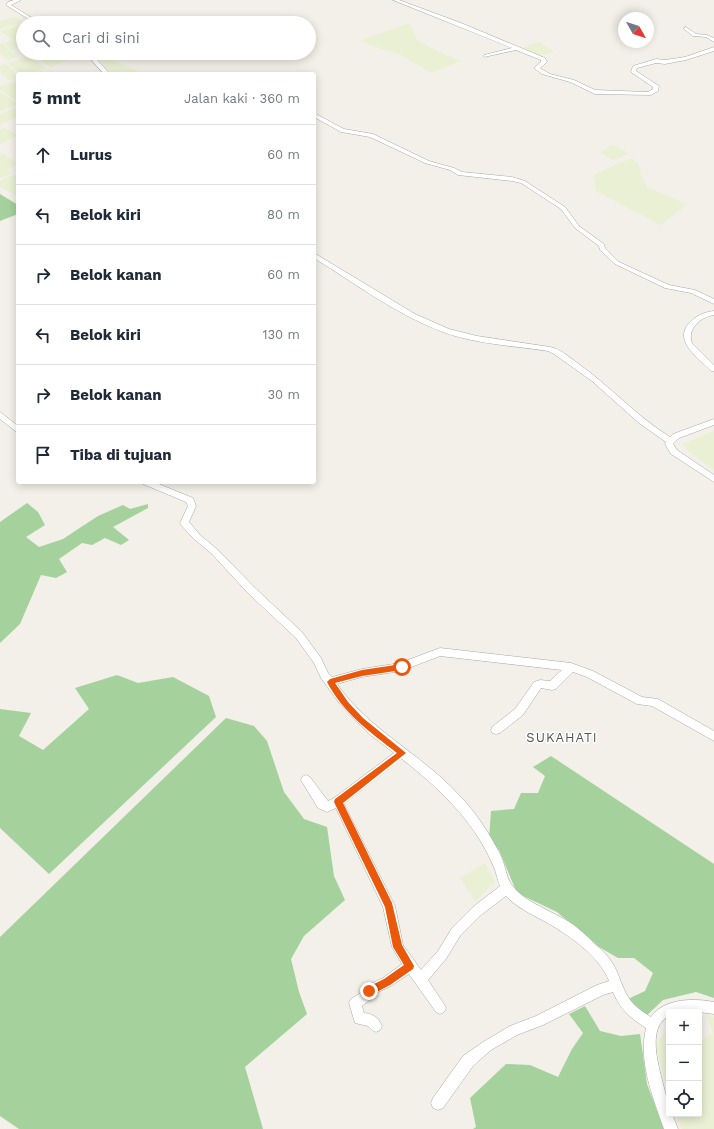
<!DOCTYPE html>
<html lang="id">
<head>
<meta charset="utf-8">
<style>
  :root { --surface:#fff; --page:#f2f2f3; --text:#1f2937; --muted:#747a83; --line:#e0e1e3 }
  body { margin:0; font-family:"Work Sans",sans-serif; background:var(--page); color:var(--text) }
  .controls { position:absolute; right:12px; bottom:12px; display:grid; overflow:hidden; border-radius:4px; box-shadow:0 2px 10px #0003 }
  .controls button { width:36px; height:36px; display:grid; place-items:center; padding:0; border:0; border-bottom:1px solid var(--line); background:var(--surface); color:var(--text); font:20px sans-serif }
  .compass { position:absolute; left:618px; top:12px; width:36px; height:36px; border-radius:50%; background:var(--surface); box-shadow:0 2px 10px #0003; rotate:129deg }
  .stop { position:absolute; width:12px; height:12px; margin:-9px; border:3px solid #ea580c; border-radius:50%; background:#fff }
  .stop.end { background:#ea580c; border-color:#fff; box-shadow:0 1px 4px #0008 }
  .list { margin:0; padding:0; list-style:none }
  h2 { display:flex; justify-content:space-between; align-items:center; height:52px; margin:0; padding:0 16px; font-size:17px }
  h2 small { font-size:13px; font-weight:400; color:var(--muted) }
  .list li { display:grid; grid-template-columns:26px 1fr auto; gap:12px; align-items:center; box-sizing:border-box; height:60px; padding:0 16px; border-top:1px solid var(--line) }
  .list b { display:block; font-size:15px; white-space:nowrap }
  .list em { font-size:13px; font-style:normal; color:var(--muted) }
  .icon { flex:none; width:22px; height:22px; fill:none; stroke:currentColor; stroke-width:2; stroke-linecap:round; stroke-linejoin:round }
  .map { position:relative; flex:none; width:714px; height:1129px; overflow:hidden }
  .search { position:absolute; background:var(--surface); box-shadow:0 2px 10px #0003; left:16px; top:16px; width:300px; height:44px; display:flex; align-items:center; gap:10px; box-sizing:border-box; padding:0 14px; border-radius:22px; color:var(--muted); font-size:15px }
  .panel { position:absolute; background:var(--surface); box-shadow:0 2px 10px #0003; left:16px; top:72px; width:300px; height:412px; border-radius:4px }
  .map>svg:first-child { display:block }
  .farmland { fill:#eaf0d4 }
  .forest { fill:#a5d19d }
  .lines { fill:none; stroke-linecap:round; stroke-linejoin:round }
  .street-casing { stroke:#a8a8a8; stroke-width:1 }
  .street { fill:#fff; fill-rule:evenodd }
  .route { fill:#ea580c }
  .labels { text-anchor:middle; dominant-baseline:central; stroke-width:3; stroke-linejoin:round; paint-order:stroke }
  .quarter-label { font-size:13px; letter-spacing:1px; fill:#545454; stroke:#fff }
</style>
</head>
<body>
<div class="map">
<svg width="714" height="1129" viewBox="0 0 714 1129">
  <rect width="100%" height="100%" fill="#f2f0e8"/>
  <g class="farmland">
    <polygon points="15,17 23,22 0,29 0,21"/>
    <polygon points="409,23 417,40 435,50 460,61 431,73 401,55 379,48 360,41"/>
    <polygon points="23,24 23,46 11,50 4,43 12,40 0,31"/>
    <polygon points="538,42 552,50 554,52 539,55 522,48"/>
    <polygon points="2,43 18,57 8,60 0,53 0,44"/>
    <polygon points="60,53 84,53 51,67 41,61"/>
    <polygon points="31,56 45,68 28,74 20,74 8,63"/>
    <polygon points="108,58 144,74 112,74 101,62"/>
    <polygon points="6,64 18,76 18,77 8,80 0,71 0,66"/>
    <polygon points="18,81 18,102 0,89 0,86"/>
    <polygon points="0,92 18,104 0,111"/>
    <polygon points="18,107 18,117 0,125 0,114"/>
    <polygon points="5,128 18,135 0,144 0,130"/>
    <polygon points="612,145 625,151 629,154 613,160 600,152"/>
    <polygon points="4,154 18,164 8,168 9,174 0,178 0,155"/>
    <polygon points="631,158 638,164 641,175 647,187 687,204 661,225 596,191 594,175"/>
    <polygon points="17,174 18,174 18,196 0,187 0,181"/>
    <polygon points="714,431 714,470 690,453 683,444"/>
    <polygon points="485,863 495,882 475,901 460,878"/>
    <polygon points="707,1015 714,1017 714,1129 682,1129 676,1114 699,1114 699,1041 713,1034"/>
    <polygon points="665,1032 669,1035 669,1097 655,1044"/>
  </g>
  <g class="forest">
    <polygon points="0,194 18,205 18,214 0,221"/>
    <polygon points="27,503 38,512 45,525 26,537 39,547 63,539 98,516 123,505 130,509 148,504 148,508 113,527 129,540 121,545 105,538 92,545 82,543 59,559 67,572 56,578 41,575 20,624 0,643 0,522"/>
    <polygon points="117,675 138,683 173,677 209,696 216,717 49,874 0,828 0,709 31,713 19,736 43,750 89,709 75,688"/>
    <polygon points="226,718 254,726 267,741 284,792 304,819 327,827 334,876 345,900 304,936 291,959 299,992 307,1014 245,1067 263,1129 19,1129 0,1116 0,937"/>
    <polygon points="551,756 714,864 714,998 696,992 663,1000 643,1019 628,999 645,991 653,973 634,958 618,958 599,947 557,912 517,893 499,850 489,839 491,811 514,809 521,793 538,793 545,776 533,767"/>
    <polygon points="585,1006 600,1031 621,1036 640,1034 647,1084 664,1129 473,1129 476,1127 470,1098 506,1064 530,1065 558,1077 572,1049 583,1033 569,1014"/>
  </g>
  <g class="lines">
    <defs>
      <g id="street">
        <polygon points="14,0 21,0 11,5 40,23 35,23 6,5 8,2"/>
        <polygon points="393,0 399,0 461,23 545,58 547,62 540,68 550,74 574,80 595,90 648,92 653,89 653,87 631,72 633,66 656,59 665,60 685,57 714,47 714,51 686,60 665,64 656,63 637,68 636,71 659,86 658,91 651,95 595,94 570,82 542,74 534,68 541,62 541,60 516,50 484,57 484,55 512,48"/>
        <polygon points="686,27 696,34 707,35 714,38 714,42 706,37 693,36 684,29 684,28"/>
        <polygon points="85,53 91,53 110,74 104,74"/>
        <polygon points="314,113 344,129 373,134 429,161 454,168 462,172 512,177 525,181 565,207 579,226 604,244 605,248 619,262 669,285 695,290 714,299 714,304 691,293 665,288 615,264 600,250 599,246 575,228 561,209 521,183 512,181 458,175 450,170 425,163 370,137 341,132 314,117"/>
        <path d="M314,253l101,61 34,15 28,7 73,11c10,2 18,9 26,15 33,23 60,54 94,75l3,-3 41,-15v6l-35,13 -6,6 4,6 37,25v7l-43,-28 -6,-10 1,-2 -27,-19 -47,-42 -38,-27 -6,-3c-32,-5 -74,-7 -105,-19 -46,-17 -87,-48 -129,-74z"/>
        <path d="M714,311v4c-14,2 -27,14 -22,28l22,22v6h-3c-12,-13 -38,-29 -22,-48 7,-7 15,-11 25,-12z"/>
        <polygon points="0,412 18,426 18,433 0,419"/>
        <path d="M142,482h12l39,16 3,8 -7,16 11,13 18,15 36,37 48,45 19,26 7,15 4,4 30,-8 38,-6 40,-15 131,15 22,8 49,26 16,2 56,32v10l-62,-35 -15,-2 -50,-27 -14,-5 -17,17 -4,1 -11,-2 -18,27 -23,18 -4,1 -4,-1 -1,-3 1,-3 23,-18 19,-27 6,-2 10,1 12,-11 -122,-14 -39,15 -39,6 -25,7c32,46 83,69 121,110 17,17 32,40 43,62 4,9 5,20 10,28 12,17 36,25 53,35 13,7 23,17 33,27 6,5 12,11 16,18 5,8 7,17 11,25 5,13 15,21 27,28 13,-19 43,-19 63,-15v12l-15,-2h-30v4c-30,15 0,74 0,98h3l6,15h-14c-11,-32 -26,-67 -18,-101 -16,-10 -26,-19 -33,-36l-10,3 -60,30 -26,10 -26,15 -18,16 -30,42 -5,2 -5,-2 -2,-5 2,-5 30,-42 20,-14 27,-16 26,-10 61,-31 12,-4c-9,-25 -43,-48 -65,-60 -13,-7 -28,-14 -38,-25l-25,19 -21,21 -14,23 -18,21 16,24 2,4 -2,4 -4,2 -4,-2 -27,-38 -18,12 -15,7 -6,7 -8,6 2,7c9,1 14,4 18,13l-2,4 -4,2 -4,-2 -4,-4 -13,-3 -6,-20 2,-4 11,-7 6,-7 15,-7 19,-14 -10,-17 -9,-40 -47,-99 -9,4 -9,-4 -17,-28 1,-3 4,-2 4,2 18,24 6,-3 60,-45 -26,-20 -29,-30 -18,-25 -7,-15 -18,-25 -48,-45 -36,-39 -18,-15 -13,-14 -1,-2 8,-17 -2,-4 -43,-18zM402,759c36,28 71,61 90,104 4,7 5,16 8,23l-27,21 -21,21 -14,23 -17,19 -18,-25 -8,-39 -51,-102z"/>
      </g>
    </defs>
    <use href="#street" class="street-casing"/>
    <use href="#street" class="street"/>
  </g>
  <path class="route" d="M402,664l3,3 -3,3 -40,6 -27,7 13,19 15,16 43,35 -63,50 49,100 10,42 12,21 -1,3 -23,16 -21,11 -3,-1 -1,-4 1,-3 18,-9 20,-14 -11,-18 -8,-40 -51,-105 1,-3 62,-46c-27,-21 -54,-40 -70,-71l3,-3 32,-9z"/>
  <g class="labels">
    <g class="quarter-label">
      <text x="562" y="737">SUKAHATI</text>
    </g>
  </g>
</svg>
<div class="controls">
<button>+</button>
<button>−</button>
<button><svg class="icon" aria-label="locate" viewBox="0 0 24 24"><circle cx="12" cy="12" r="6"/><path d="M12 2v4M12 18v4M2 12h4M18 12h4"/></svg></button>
</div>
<svg class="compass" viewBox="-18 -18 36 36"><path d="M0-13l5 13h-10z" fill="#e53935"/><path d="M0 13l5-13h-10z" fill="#747a83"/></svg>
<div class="stop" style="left:402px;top:667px"></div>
<div class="stop end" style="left:369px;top:991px"></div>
<div class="search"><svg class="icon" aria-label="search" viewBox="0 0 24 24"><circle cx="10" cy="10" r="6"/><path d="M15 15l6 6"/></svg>Cari di sini</div>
<section class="panel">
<h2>5 mnt<small>Jalan kaki · 360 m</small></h2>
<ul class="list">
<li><svg class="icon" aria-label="ahead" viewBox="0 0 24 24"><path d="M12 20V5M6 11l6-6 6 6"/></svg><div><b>Lurus</b></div><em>60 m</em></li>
<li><svg class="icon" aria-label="left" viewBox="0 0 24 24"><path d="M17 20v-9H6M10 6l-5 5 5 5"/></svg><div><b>Belok kiri</b></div><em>80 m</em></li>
<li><svg class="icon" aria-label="right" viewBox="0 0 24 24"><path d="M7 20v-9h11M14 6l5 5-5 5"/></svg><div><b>Belok kanan</b></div><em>60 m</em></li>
<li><svg class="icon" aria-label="left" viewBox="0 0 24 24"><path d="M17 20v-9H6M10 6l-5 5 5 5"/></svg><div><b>Belok kiri</b></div><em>130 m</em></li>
<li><svg class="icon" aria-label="right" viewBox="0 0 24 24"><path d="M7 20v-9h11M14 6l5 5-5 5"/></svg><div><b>Belok kanan</b></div><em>30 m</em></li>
<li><svg class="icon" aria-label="arrive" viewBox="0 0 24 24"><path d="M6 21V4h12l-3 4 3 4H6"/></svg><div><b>Tiba di tujuan</b></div></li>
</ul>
</section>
</div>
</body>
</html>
